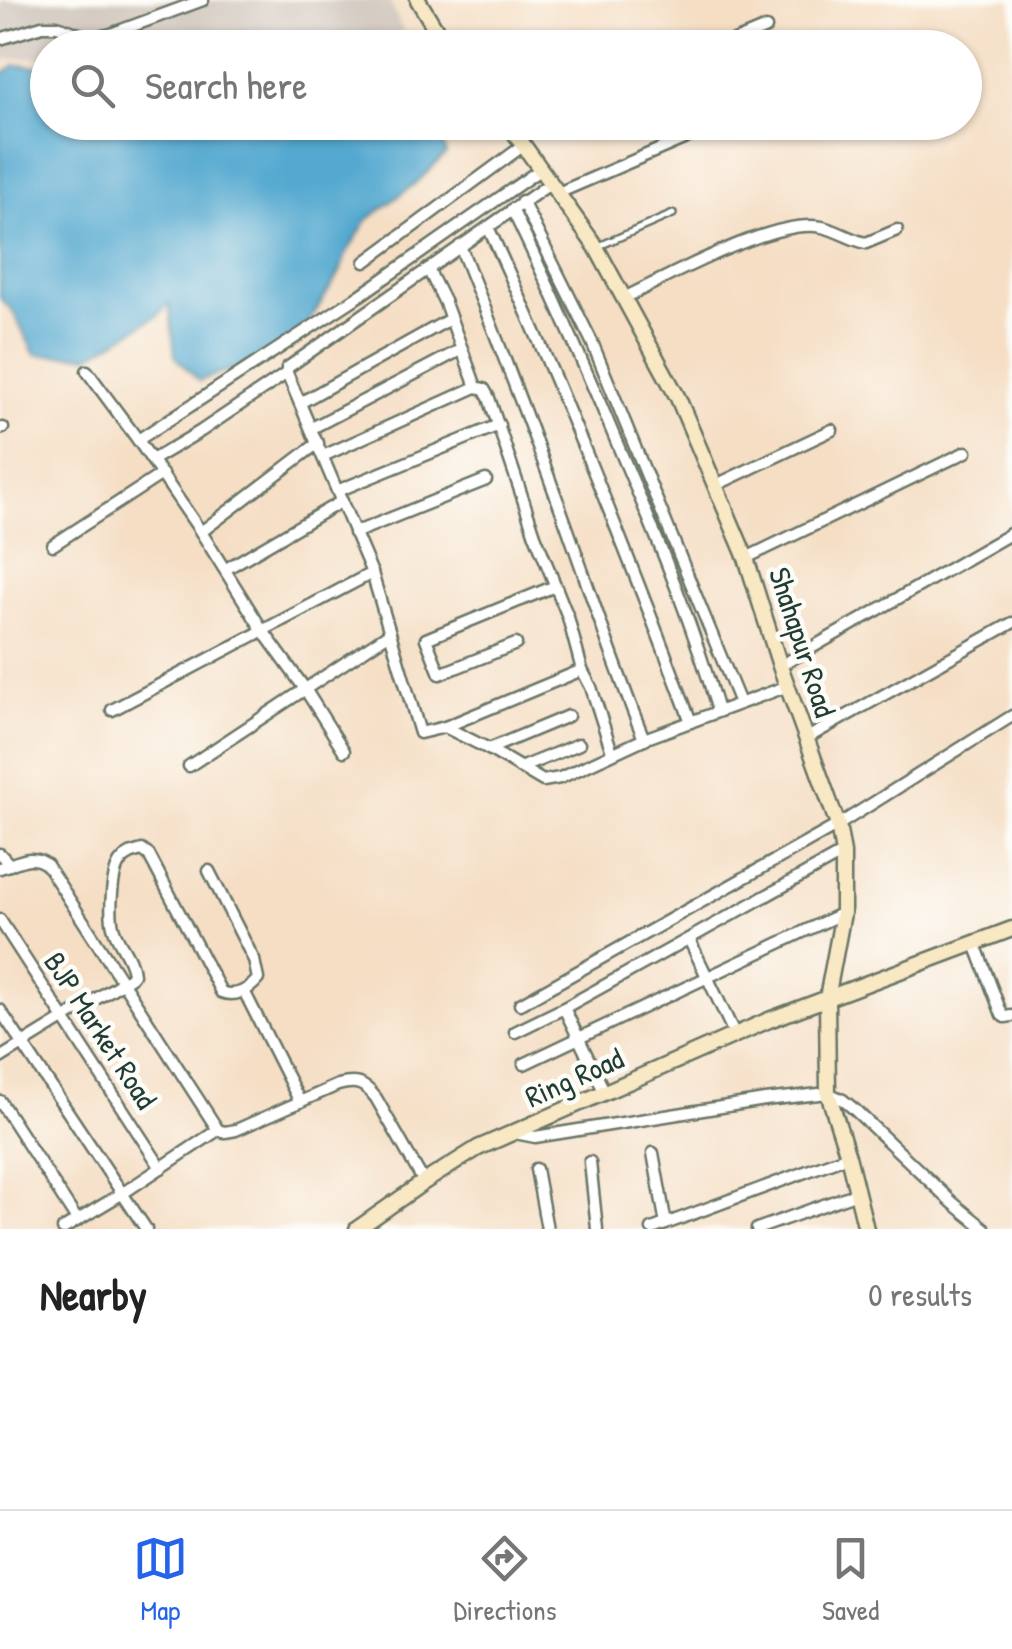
<!DOCTYPE html>
<html lang="en">
<head>
<meta charset="utf-8">
<style>
  :root { --surface:#fff; --page:#f2f2f2; --text:#222; --muted:#767676; --line:#e0e0e0; --accent:#2563eb }
  body { margin:0; font-family:"Patrick Hand",sans-serif; background:var(--page); color:var(--text) }
  .list { margin:0; padding:0; list-style:none }
  h2 { display:flex; justify-content:space-between; align-items:center; height:130px; margin:0; padding:0 40px; font-size:42px }
  h2 small { font-size:32px; font-weight:400; color:var(--muted) }
  .icon { flex:none; width:55px; height:55px; fill:none; stroke:currentColor; stroke-width:2; stroke-linecap:round; stroke-linejoin:round }
  .map { position:relative; flex:none; width:1012px; height:1229px; overflow:hidden }
  .search { position:absolute; background:var(--surface); box-shadow:0 2px 8px #0004; left:30px; right:30px; top:30px; height:110px; display:flex; align-items:center; gap:25px; box-sizing:border-box; padding:0 35px; border-radius:55px; color:var(--muted); font-size:38px }
  .sheet { height:280px; background:var(--surface) }
  nav { display:flex; justify-content:space-around; align-items:center; box-sizing:border-box; height:140px; border-top:2px solid var(--line); background:var(--surface); font-size:28px; color:var(--muted) }
  nav a { display:grid; justify-items:center; gap:5px }
  nav .on { color:var(--accent) }
  .map>svg:first-child { display:block }
  .industrial { fill:#cdc2b9 }
  .water { fill:#54a9d0; stroke:#3a7382; stroke-width:2.5 }
  .lines { fill:none; stroke-linecap:round; stroke-linejoin:round }
  .lane-casing { stroke:#6a7566; stroke-width:10 }
  .street-casing { stroke:#6a7566; stroke-width:15 }
  .secondary-casing { stroke:#6a7566; stroke-width:19 }
  .lane { stroke:#fff; stroke-width:5 }
  .street { stroke:#fff; stroke-width:10 }
  .secondary { stroke:#f8e8c3; stroke-width:14 }
  .labels { text-anchor:middle; dominant-baseline:central; stroke-width:9; stroke-linejoin:round; paint-order:stroke }
  .street-label { font-size:30px; fill:#1f3d34; stroke:#fdfcf7 }
</style>
</head>
<body>
<div class="map">
<svg width="1012" height="1229" viewBox="0 0 1012 1229">
  <rect width="100%" height="100%" fill="#fdfcf7"/>
  <filter id="ink" filterUnits="userSpaceOnUse"><feTurbulence type="fractalNoise" baseFrequency=".01" numOctaves="2"/><feDisplacementMap in="SourceGraphic" scale="20" xChannelSelector="R" yChannelSelector="G"/><feConvolveMatrix kernelMatrix="1 2 1 2 8 2 1 2 1" color-interpolation-filters="sRGB"/></filter>
  <filter id="wash" filterUnits="userSpaceOnUse"><feTurbulence type="fractalNoise" baseFrequency=".0048" numOctaves="4" result="noise"/><feDisplacementMap in="SourceGraphic" scale="40" xChannelSelector="R" yChannelSelector="G"/><feGaussianBlur stdDeviation="2.25" result="paint"/><feColorMatrix in="noise" values="0 0 0 0 0 0 0 0 0 0 0 0 0 0 0 0 0 1.4 0 .05"/><feComposite in="paint" operator="in"/></filter>
  <g filter="url(#wash)">
    <rect width="100%" height="100%" fill="#f5dec4"/>
    <polygon class="industrial" points="0,0 389,0 404,33 193,47 48,48 47,57 0,60"/>
    <polygon class="water" points="15,65 47,67 48,122 437,123 446,154 416,183 367,220 346,254 340,272 302,333 256,360 199,381 175,356 169,303 157,316 90,356 35,355 13,312 0,298 0,76"/>
  </g>
  <g filter="url(#ink)">
    <g class="lines">
      <defs>
        <polyline id="lane" points="599,246 673,214"/>
        <g id="street">
          <polyline points="0,39 42,26 57,26 91,38 108,35 203,0"/>
          <polyline points="718,48 766,28"/>
          <polyline points="518,136 546,122"/>
          <polyline points="551,183 287,368 287,373 372,573 420,733 445,727 489,749 543,781 560,778 644,739 788,686"/>
          <polyline points="558,193 723,122"/>
          <polyline points="522,201 592,342 740,703"/>
          <path d="M512,209c41,85 79,171 115,258 34,80 67,161 91,244"/>
          <path d="M488,227c75,162 140,327 203,495"/>
          <path d="M460,246c34,84 67,170 98,256 29,79 54,159 86,237"/>
          <polyline points="365,262 524,145"/>
          <polyline points="428,269 445,303 476,387 484,389 489,398 535,535 568,617 582,670 591,687 612,752"/>
          <path d="M624,298c44,-21 151,-81 198,-71 15,3 29,13 44,16l31,-13"/>
          <polyline points="87,371 138,440 201,532 263,631 305,689 344,751"/>
          <polyline points="300,403 450,319"/>
          <polyline points="312,428 462,349"/>
          <polyline points="0,429 3,428"/>
          <polyline points="138,440 359,296 541,169"/>
          <polyline points="323,456 476,387"/>
          <polyline points="152,460 201,431 287,373"/>
          <polyline points="716,485 832,430"/>
          <polyline points="337,491 499,425"/>
          <polyline points="201,532 318,443"/>
          <polyline points="354,533 486,480"/>
          <polyline points="53,545 162,474"/>
          <polyline points="746,558 966,452"/>
          <polyline points="226,569 342,501"/>
          <polyline points="516,644 440,674 426,639 555,586"/>
          <polyline points="780,666 1012,533"/>
          <polyline points="112,710 372,573"/>
          <polyline points="445,727 582,670"/>
          <polyline points="807,738 1012,623"/>
          <polyline points="489,749 568,716"/>
          <polyline points="189,766 390,633"/>
          <polyline points="520,768 579,744"/>
          <polyline points="0,854 10,865"/>
          <path d="M0,868c17,-5 32,-16 47,-3l171,265 7,2 11,-2 102,-45c19,-5 26,-2 38,13l48,84"/>
          <polyline points="0,920 161,1168"/>
          <polyline points="689,939 735,1035"/>
          <polyline points="975,944 1002,1015 1005,1017 1012,1016"/>
          <polyline points="244,991 300,1102"/>
          <polyline points="520,1004 838,825 1012,716"/>
          <polyline points="564,1008 605,1093"/>
          <polyline points="0,1010 146,1229"/>
          <polyline points="515,1032 564,1008 843,853"/>
          <path d="M0,1058l130,-80 3,-4c-1,-16 -14,-29 -19,-44 -5,-14 -3,-58 7,-69 6,-7 13,-9 21,-11l7,5 72,137c14,6 28,-2 37,-13l-4,-19 -45,-89"/>
          <polyline points="524,1064 843,913"/>
          <polyline points="0,1101 77,1220"/>
          <polyline points="515,1133 535,1137 765,1100 828,1093 843,1100 854,1109 953,1203 985,1229"/>
          <polyline points="653,1153 666,1224"/>
          <polyline points="590,1162 597,1229"/>
          <polyline points="536,1169 547,1229"/>
          <polyline points="63,1229 123,1193 218,1130"/>
          <polyline points="652,1229 848,1156"/>
          <polyline points="757,1229 857,1193"/>
        </g>
        <g id="secondary">
          <polyline points="418,0 447,48"/>
          <polyline points="507,122 596,247 678,398 746,558 780,666 838,825 843,853 843,913 827,998 828,1093 848,1156 866,1229"/>
          <polyline points="357,1229 424,1182 478,1148 769,1020 1012,929"/>
        </g>
      </defs>
      <use href="#lane" class="lane-casing"/>
      <use href="#street" class="street-casing"/>
      <use href="#secondary" class="secondary-casing"/>
      <use href="#lane" class="lane"/>
      <use href="#street" class="street"/>
      <use href="#secondary" class="secondary"/>
    </g>
  </g>
  <g class="labels">
    <g class="street-label">
      <text transform="translate(803 642) rotate(72)">Shahapur Road</text>
      <text transform="translate(101 1030) rotate(57)">BJP Market Road</text>
      <text transform="translate(574 1077) rotate(-24)">Ring Road</text>
    </g>
  </g>
</svg>
<div class="search"><svg class="icon" aria-label="search" viewBox="0 0 24 24"><circle cx="10" cy="10" r="6"/><path d="M15 15l6 6"/></svg>Search here</div>
</div>
<section class="sheet">
<h2>Nearby<small>0 results</small></h2>
<ul class="list">
</ul>
</section>
<nav>
<a class="on"><svg class="icon" aria-label="map" viewBox="0 0 24 24"><path d="M3 6l6-2 6 2 6-2v14l-6 2-6-2-6 2zM9 4v14M15 6v14"/></svg>Map</a>
<a><svg class="icon" aria-label="directions" viewBox="0 0 24 24"><path d="M12 3l9 9-9 9-9-9zM9 14v-3h6M13 9l2 2-2 2"/></svg>Directions</a>
<a><svg class="icon" aria-label="saved" viewBox="0 0 24 24"><path d="M7 4h10v16l-5-4-5 4z"/></svg>Saved</a>
</nav>
</body>
</html>
